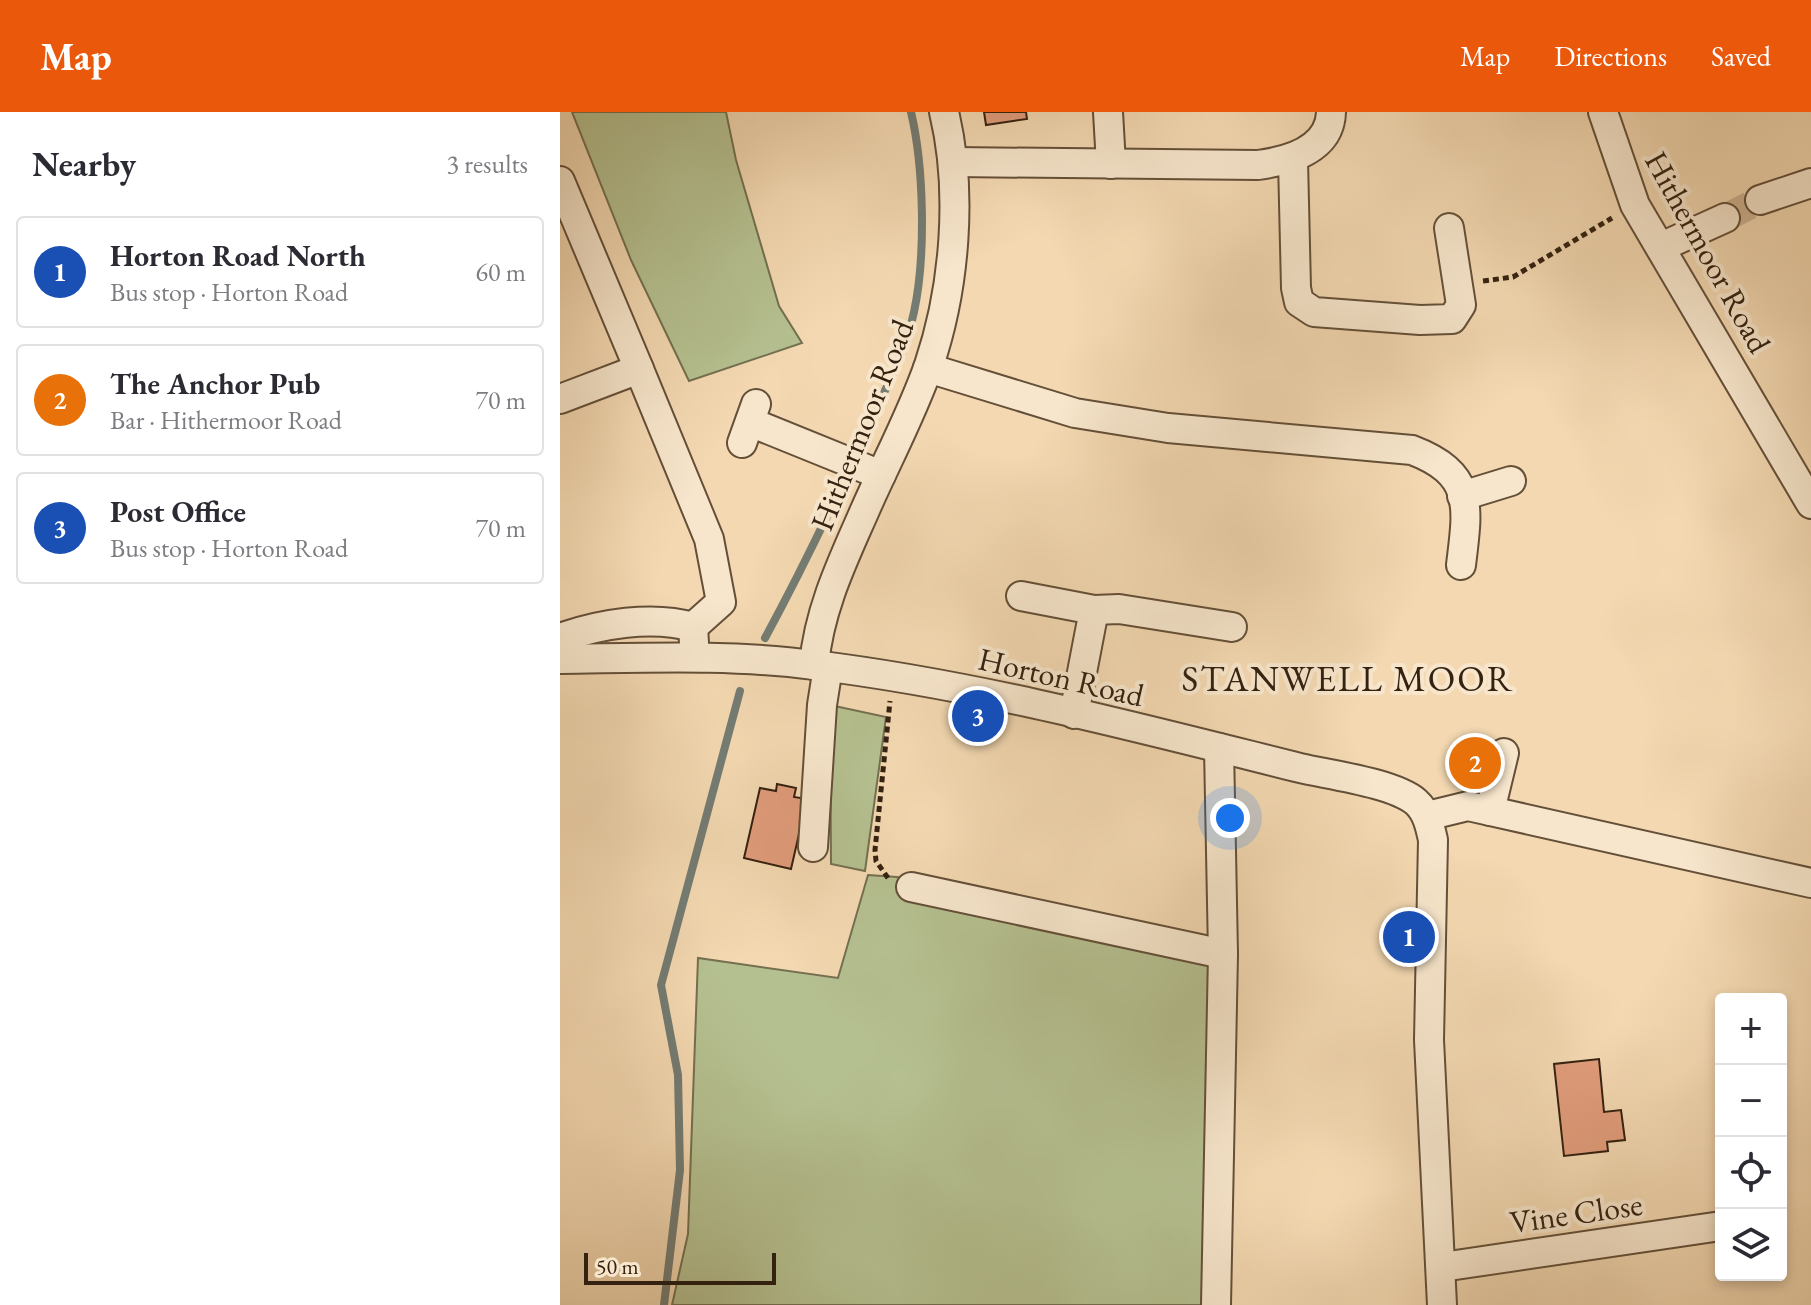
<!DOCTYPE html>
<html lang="en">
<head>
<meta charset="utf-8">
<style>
  :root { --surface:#fff; --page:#f7f7f7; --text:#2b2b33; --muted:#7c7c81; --line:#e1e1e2; --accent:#ea580c }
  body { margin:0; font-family:"EB Garamond",serif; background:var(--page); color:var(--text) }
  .controls { position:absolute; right:24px; bottom:24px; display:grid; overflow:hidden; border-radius:8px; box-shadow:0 4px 12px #0003 }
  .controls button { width:72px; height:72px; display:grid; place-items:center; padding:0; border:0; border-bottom:2px solid var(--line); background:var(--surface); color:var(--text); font:40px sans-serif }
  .scale { position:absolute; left:24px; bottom:20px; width:192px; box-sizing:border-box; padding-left:8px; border:4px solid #342110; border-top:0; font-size:22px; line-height:28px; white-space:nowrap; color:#342110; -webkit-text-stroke:6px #f7e6cc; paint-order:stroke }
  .you { position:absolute; left:670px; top:706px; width:28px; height:28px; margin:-20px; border:6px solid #fff; border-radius:50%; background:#1a73e8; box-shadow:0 0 0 12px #1a73e833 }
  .badge { display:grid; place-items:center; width:52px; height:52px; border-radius:50%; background:var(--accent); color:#fff; font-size:26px; font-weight:700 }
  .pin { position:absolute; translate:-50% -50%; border:4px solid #fff; box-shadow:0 2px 8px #0006 }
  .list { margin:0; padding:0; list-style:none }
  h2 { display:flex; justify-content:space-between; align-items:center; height:104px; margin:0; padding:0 32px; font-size:34px }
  h2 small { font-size:26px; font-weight:400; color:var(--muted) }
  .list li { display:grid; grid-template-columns:52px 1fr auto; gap:24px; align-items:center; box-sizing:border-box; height:112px; margin:0 16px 16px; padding:0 16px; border:2px solid var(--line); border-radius:8px }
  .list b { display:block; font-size:30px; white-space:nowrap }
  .list p { margin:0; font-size:26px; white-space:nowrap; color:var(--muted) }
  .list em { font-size:26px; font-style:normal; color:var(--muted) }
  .icon { flex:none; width:44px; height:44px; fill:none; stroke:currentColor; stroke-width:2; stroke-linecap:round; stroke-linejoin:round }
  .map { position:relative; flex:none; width:1251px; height:1193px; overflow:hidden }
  header { display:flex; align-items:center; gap:48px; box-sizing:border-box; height:112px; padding:0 40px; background:var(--accent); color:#fff }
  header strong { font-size:38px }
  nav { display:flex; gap:44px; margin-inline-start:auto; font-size:28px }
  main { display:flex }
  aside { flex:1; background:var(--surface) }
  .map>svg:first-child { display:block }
  .green { fill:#b5c090; stroke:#747050; stroke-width:2 }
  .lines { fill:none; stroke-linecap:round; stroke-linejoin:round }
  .stream { stroke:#747c73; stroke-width:8 }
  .building { fill:#e19c7b; stroke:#342110; stroke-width:2 }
  .minor-tunnel { stroke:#cdb391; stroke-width:28; stroke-dasharray:28 14; stroke-linecap:butt }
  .minor-casing { stroke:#644f38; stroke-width:32 }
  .path { stroke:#342110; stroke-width:5; stroke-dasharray:6 4; stroke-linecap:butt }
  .minor { stroke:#f7e6cc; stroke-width:28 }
  .labels { text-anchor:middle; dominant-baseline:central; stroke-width:8; stroke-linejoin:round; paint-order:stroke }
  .street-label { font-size:32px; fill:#342110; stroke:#f7e6cc }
  .quarter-label { font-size:36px; letter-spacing:2px; fill:#342110; stroke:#f7e6cc }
</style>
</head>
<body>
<header>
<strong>Map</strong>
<nav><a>Map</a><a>Directions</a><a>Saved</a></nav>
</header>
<main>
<aside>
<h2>Nearby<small>3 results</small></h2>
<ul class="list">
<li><span class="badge" style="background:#1a4fb4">1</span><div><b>Horton Road North</b><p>Bus stop · Horton Road</p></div><em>60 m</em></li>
<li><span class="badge" style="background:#e8710a">2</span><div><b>The Anchor Pub</b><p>Bar · Hithermoor Road</p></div><em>70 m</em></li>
<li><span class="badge" style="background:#1a4fb4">3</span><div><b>Post Office</b><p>Bus stop · Horton Road</p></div><em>70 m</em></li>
</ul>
</aside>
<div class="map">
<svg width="1251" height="1193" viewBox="0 0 1251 1193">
  <rect width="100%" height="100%" fill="#f3d8b1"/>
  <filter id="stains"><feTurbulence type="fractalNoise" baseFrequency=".0025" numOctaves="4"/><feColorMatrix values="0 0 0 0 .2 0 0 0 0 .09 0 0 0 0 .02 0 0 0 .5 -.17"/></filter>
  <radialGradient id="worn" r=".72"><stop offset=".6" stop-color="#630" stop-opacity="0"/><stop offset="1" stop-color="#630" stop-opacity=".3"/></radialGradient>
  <g class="green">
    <polygon points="12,0 166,0 176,48 219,194 242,231 129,269 71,148"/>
    <polygon points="270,593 326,605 305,759 271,752"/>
    <polygon points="308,763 337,765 657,851 648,1193 112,1193 128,1122 138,846 278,866"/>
  </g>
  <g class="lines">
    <g class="stream">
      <path d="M205,526c38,-70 72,-141 104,-213 16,-35 37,-75 45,-113 12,-56 10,-145 -3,-200"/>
      <polyline points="104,1193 120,1058 118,963 101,873 180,579"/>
    </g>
  </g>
  <g class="building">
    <polygon points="424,0 466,0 467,7 426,13"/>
    <polygon points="217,672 236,676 234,685 247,687 231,757 184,746 200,676 216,679"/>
    <polygon points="1039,947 1044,1000 1061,998 1065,1028 1047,1030 1048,1039 1004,1044 994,952"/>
  </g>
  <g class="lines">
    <polyline class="minor-tunnel" points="1165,106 1200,88"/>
    <defs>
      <g id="minor">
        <polyline points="548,0 551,52"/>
        <polyline points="1043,0 1075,93 1251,392"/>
        <polyline points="733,48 736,176 739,190 754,200 860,208 892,207 901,193 889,116"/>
        <path d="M394,50l304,3c30,-4 72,-15 73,-53"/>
        <polyline points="0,69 79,257"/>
        <polyline points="1200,88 1251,71"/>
        <polyline points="1101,135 1165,106"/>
        <path d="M368,256l147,45 93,15 244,22c63,24 56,57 49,115"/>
        <polyline points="0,287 79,257 149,427 161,490 133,515"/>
        <polyline points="190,310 321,363"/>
        <polyline points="182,331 196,292"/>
        <polyline points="902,384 951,369"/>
        <polyline points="461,484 534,498 514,602"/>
        <polyline points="534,498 559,497 672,515"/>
        <path d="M0,526c40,-14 92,-23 133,-11l1,16"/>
        <path d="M0,547c84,-1 171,-5 254,6 164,20 326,63 486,103 30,7 94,15 116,34 11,10 14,24 17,38l-4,200 13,265"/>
        <path d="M254,553c5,-56 29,-105 51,-155 21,-48 47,-96 64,-145 26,-77 34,-174 15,-253"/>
        <polyline points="930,699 944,641"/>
        <polyline points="867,704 908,694 1251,771"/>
        <polyline points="253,735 262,593 268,555"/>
        <polyline points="351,775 663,842"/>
        <polyline points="882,1155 1161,1114"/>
        <polyline points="656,1193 663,842 659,636"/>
      </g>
    </defs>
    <use href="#minor" class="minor-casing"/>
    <g class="path">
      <polyline points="923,169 953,165 1052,106"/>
      <polyline points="328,766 316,749 315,738 330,589"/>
    </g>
    <use href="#minor" class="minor"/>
  </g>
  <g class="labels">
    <g class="street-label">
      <text transform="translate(1148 140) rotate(61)">Hithermoor Road</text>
      <text transform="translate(302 313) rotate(-68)">Hithermoor Road</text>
      <text transform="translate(501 565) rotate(13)">Horton Road</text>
      <text transform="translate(1016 1101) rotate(-8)">Vine Close</text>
    </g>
    <g class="quarter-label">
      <text x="788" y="566">STANWELL MOOR</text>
    </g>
  </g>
  <rect width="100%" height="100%" filter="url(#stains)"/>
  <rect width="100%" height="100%" fill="url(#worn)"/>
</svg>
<div class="controls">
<button>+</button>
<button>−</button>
<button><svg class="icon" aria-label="locate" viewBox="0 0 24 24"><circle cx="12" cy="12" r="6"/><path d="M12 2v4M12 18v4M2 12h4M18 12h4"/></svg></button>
<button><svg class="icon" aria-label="layers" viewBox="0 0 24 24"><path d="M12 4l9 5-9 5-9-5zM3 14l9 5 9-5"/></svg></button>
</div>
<div class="scale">50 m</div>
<div class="you"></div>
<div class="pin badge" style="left:849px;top:825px;background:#1a4fb4">1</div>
<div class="pin badge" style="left:915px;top:651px;background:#e8710a">2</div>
<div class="pin badge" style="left:418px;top:604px;background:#1a4fb4">3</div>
</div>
</main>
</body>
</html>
